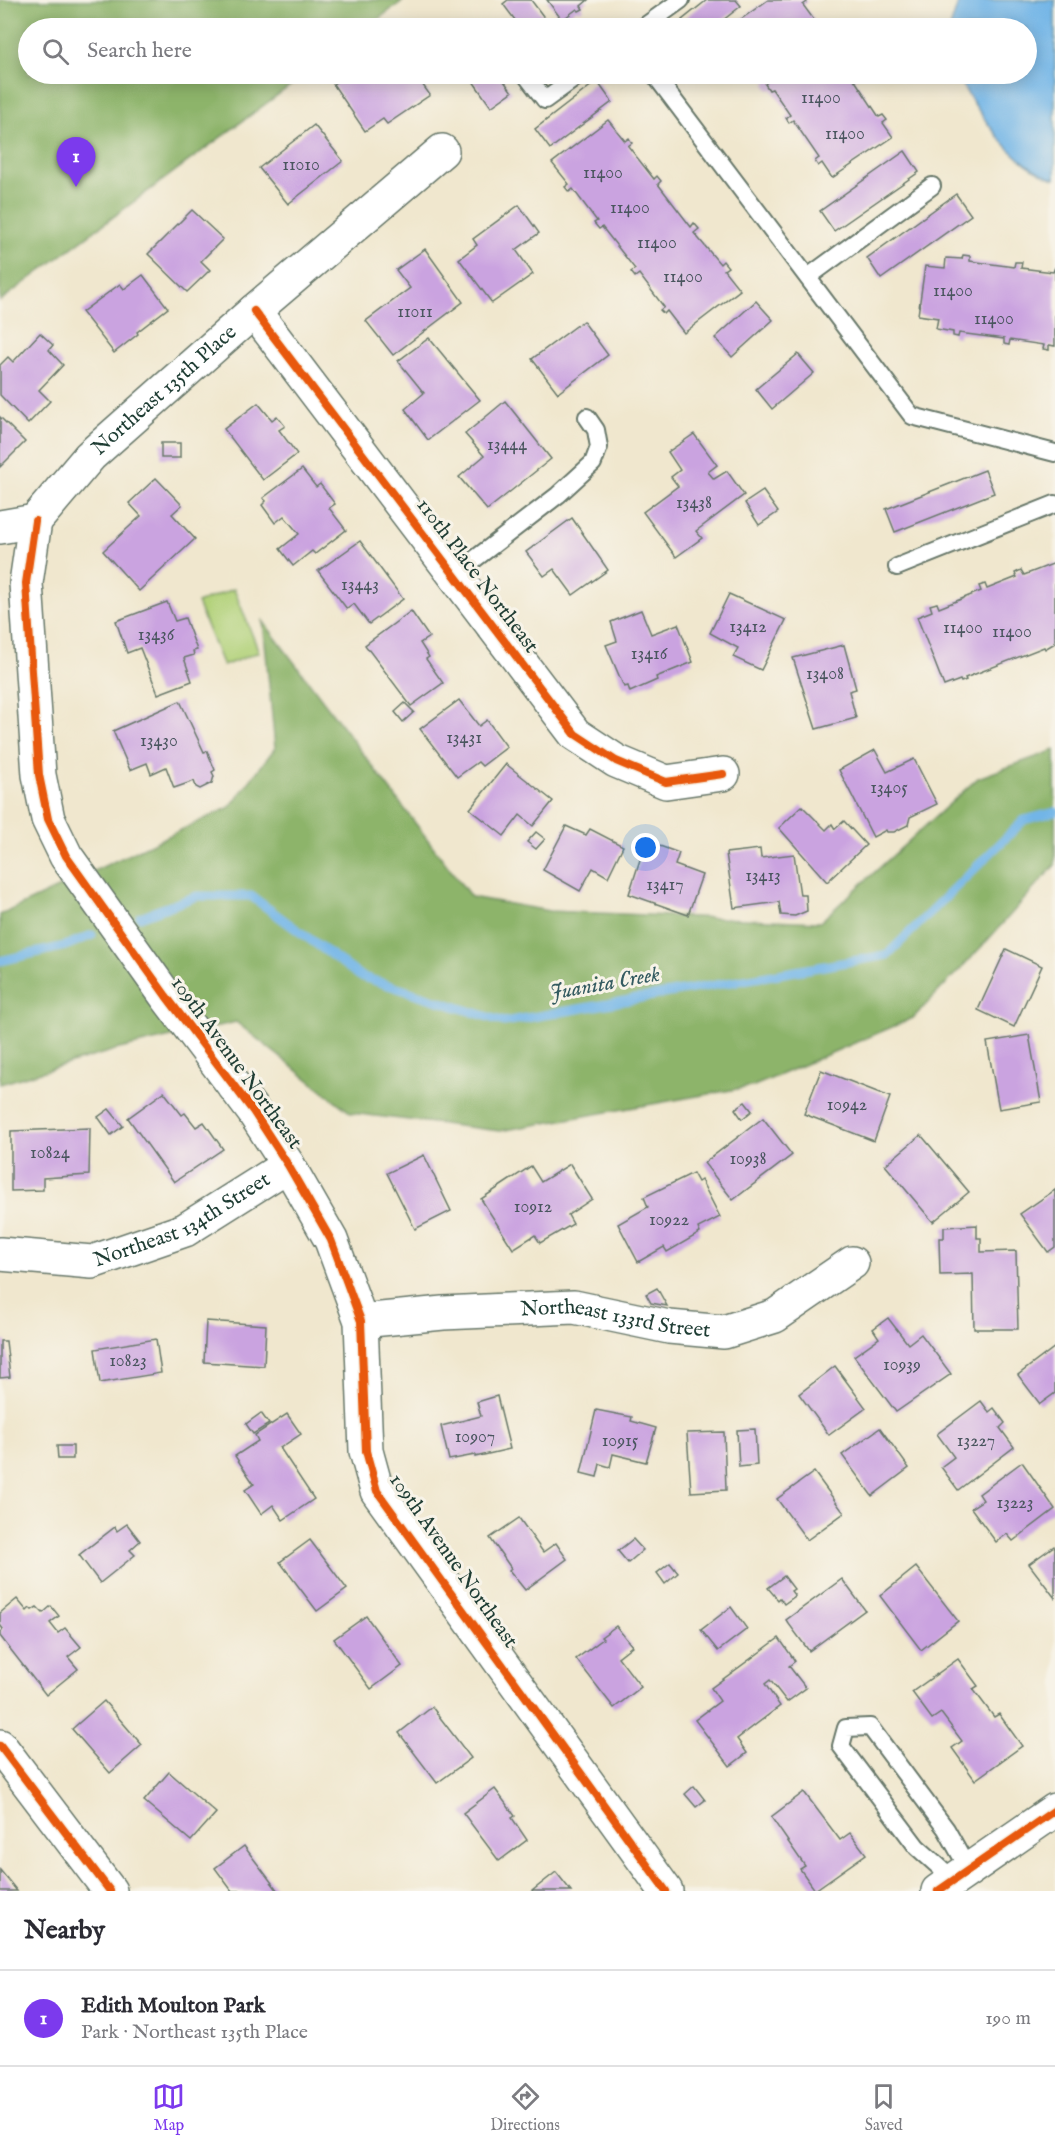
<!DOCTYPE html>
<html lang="en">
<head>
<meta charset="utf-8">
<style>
  :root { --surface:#fff; --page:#f2f2f3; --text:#2b2b33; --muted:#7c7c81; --line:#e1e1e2; --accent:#7c3aed }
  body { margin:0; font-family:"IM FELL English",serif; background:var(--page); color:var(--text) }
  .you { position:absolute; left:646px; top:848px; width:21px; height:21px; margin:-15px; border:4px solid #fff; border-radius:50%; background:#1a73e8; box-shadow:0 0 0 9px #1a73e833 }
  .badge { display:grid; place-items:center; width:39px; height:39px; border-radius:50%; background:var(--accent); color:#fff; font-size:20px; font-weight:700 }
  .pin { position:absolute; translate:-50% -50px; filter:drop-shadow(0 2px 3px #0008) }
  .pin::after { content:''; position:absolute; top:32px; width:21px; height:18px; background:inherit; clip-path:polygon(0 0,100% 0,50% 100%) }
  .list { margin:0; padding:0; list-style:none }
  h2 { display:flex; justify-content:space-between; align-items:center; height:78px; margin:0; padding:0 24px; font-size:26px }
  h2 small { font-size:20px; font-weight:400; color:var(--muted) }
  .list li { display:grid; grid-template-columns:39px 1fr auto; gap:18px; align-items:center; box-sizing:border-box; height:96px; padding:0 24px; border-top:2px solid var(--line) }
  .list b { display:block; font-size:22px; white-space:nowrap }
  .list p { margin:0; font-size:20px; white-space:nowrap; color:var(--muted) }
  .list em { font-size:20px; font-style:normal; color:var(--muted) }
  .icon { flex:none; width:33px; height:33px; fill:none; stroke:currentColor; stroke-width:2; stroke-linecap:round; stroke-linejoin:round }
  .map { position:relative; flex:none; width:1055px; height:1891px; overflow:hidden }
  .search { position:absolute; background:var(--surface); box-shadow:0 3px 15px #0003; left:18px; right:18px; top:18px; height:66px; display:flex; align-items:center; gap:15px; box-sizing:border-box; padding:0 21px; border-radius:33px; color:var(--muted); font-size:22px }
  .sheet { height:174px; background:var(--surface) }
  nav { display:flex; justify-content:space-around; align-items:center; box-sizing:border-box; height:84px; border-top:2px solid var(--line); background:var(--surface); font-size:16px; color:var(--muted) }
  nav a { display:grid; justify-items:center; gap:3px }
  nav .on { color:var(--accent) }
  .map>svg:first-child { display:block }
  .green { fill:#b2d27a; stroke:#688857; stroke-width:1.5 }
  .forest { fill:#8db46a; stroke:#56784f; stroke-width:1.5 }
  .water { fill:#72b5e7; stroke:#48798e; stroke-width:1.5 }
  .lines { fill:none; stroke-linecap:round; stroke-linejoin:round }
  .stream { stroke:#72b5e7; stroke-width:9 }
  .building { fill:#caa3e0 }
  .lane-casing { stroke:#68786a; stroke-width:20 }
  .street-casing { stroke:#68786a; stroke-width:36 }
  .secondary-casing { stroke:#68786a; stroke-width:36 }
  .lane { stroke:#fff; stroke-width:16 }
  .street { stroke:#fff; stroke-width:33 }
  .secondary { stroke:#fff; stroke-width:33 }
  .cycleway-casing { stroke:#f7f3e8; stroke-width:11 }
  .cycleway { stroke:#e8590c; stroke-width:8 }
  .labels { text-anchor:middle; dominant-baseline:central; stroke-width:6; stroke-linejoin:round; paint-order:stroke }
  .number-label { font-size:18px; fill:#4a565f }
  .street-label { font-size:21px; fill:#1f3d34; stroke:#f7f3e8 }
  .water-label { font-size:22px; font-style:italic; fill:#345b61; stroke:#f7f3e8 }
</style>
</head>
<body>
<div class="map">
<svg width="1055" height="1891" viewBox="0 0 1055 1891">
  <rect width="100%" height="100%" fill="#f7f3e8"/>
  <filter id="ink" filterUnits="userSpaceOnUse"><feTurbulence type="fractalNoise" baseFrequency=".0167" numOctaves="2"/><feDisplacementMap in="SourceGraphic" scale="12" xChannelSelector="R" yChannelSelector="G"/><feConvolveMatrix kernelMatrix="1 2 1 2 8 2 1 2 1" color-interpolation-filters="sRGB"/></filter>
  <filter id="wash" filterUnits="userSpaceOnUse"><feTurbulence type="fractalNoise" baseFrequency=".008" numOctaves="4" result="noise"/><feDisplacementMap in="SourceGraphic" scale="24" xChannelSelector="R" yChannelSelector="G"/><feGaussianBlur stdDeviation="1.35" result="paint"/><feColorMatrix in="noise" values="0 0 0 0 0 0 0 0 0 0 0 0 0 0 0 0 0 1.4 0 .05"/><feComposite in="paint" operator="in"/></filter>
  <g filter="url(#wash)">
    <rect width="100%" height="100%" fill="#f0e7ce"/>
    <polygon class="green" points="234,589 259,652 223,666 197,603"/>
    <g class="forest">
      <polygon points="0,0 404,0 366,28 28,28 28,74 306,74 0,301"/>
      <polygon points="263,621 471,897 549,911 820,922 978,778 1055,750 1055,865 986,942 913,1018 754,1086 500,1131 351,1113 236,1022 115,1050 0,1084 0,915 230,807 275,748"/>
    </g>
    <path class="water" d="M959,0h96v179c-46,-15 -76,-67 -100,-105h71v-46h-76z"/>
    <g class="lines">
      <g class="stream">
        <polyline points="140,917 197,896 251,896 360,976 504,1022 887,955 1024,820 1055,812"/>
        <polyline points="0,961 65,946 92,935"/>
      </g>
    </g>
    <g id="blocks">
      <g class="building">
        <polygon points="508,0 531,0 552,28 521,28 503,4"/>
        <polygon points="547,0 588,0 581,6 583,9 579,11 577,9 562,20"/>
        <polygon points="707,0 736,0 741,6 713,28 688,28 682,20"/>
        <polygon points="768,0 806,0 807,2 803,5 820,28 731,28 730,27"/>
        <polygon points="348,74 382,74 388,82 400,74 415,74 430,95 387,124 383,119 365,131 333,84"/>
        <polygon points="468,74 499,74 512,92 491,107"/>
        <polygon points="761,74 855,74 858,77 854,79 879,117 883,115 887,120 883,123 893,137 832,178 822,163 818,166 815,161 819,158 793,120 789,123 786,118 790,115 772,89 769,90 765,84 767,82"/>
        <polygon points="597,81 612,102 550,149 535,129"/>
        <polygon points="608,120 625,141 629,138 632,143 628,146 654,179 657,176 661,181 658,184 691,227 694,223 699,229 694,233 720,264 723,261 728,267 724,270 740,290 684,333 667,311 664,314 660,310 664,307 639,274 635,277 631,272 635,269 602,227 599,229 594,223 597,221 573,189 569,192 565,187 569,184 552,163"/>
        <polygon points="314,125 343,161 288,204 259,168"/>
        <polygon points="905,151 919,172 834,231 820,211"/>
        <polygon points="956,194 971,215 881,279 867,258"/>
        <polygon points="519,205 539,233 516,250 533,274 492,303 459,259 477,245 473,239"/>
        <polygon points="192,210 223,239 201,261 210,270 187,292 148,254"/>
        <polygon points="425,249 463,302 393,355 366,321 410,288 396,270"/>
        <polygon points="963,255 970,256 970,261 1014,267 1015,262 1022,262 1021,268 1053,272 1055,267 1055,346 1049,345 1049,350 1043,349 1044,345 1010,340 1009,345 1004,344 1004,339 959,333 958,337 953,336 953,332 936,329 938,318 918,315 925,266 945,268 946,258 962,259"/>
        <polygon points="143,275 168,308 137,332 138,334 114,353 82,312 120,284 124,289"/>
        <polygon points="756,301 773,320 732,357 715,338"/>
        <polygon points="583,321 608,355 558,393 532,359"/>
        <polygon points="40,333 53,345 49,350 63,365 39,390 50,401 28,424 0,395 0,365 8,357 13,362"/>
        <polygon points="429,338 480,400 428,440 405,409 424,393 398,361"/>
        <polygon points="798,354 814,373 772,409 756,389"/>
        <polygon points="505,401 551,459 487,510 459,477 484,456 465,434"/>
        <polygon points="258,403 272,420 277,416 285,426 279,430 297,454 263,480 224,429"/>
        <polygon points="0,417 25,442 0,467"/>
        <polygon points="694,434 717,465 708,472 714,479 727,471 744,495 696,531 702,538 676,557 643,512 678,486 671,477 680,470 668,452"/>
        <rect x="161" y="443" width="19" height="15"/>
        <polygon points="302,469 316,487 320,484 335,504 329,508 346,530 315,554 312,551 293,566 280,549 299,534 284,516 275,523 262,505 266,501 263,498"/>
        <polygon points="985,470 994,493 895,532 886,509"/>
        <polygon points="156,478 182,505 172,514 195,539 139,591 103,551 141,516 129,503"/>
        <polygon points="763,491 778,512 759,525 745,503"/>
        <polygon points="572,518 608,570 573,595 554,569 544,576 526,552"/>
        <polygon points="360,541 403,599 369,624 354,604 347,609 318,571"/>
        <polygon points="1055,563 1055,643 1045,649 1044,647 965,678 966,680 961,682 960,680 944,686 917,617 932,611 930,605 937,603 939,608 981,591 979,586 985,584 987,589 1017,577 1015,573 1021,570 1024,575"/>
        <polygon points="729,594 786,620 761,670 733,657 738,648 710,633"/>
        <polygon points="167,602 175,621 185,618 197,650 193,651 194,655 184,658 192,681 158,694 140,648 127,653 116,621"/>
        <polygon points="641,610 651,634 678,624 693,662 656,677 657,680 630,692 628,686 624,687 606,645 617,641 611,622"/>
        <polygon points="411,611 429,637 420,643 429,657 426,659 443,683 411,706 365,645"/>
        <polygon points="844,645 856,689 849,691 856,718 816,729 793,658"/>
        <polygon points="459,700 479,726 487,720 507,747 482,766 478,762 457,777 420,729"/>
        <polygon points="180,701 204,752 207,751 215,770 212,772 214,776 212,783 200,789 196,787 194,781 174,788 166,767 151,774 147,763 130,770 113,731"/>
        <polygon points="405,703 414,712 403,722 395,712"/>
        <polygon points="875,750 887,772 914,759 937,804 910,817 908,825 894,832 887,832 886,830 873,837 839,770"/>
        <polygon points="506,764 553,801 533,826 520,815 504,836 470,809"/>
        <polygon points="802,806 826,830 832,824 835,829 844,821 866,845 827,882 779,828"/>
        <polygon points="566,826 586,835 590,829 623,846 608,877 593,868 580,891 543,870"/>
        <polygon points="536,832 545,839 536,849 527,842"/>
        <polygon points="646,841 679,853 675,865 702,875 688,915 629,894"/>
        <polygon points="760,849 761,858 794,854 800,895 806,895 807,911 795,916 781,915 779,902 734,908 726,853"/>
        <polygon points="1006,949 1042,966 1014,1027 978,1010"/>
        <polygon points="1029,1035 1041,1102 999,1109 987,1042"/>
        <polygon points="821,1070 890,1097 874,1141 804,1114"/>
        <polygon points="164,1092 182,1115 185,1113 196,1127 204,1122 223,1149 174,1182 128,1118"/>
        <polygon points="745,1102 752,1111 742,1119 735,1109"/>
        <polygon points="109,1109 123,1126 111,1135 98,1117"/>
        <polygon points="763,1118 792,1155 733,1200 704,1163"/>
        <polygon points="90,1128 89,1175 43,1178 43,1190 11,1191 11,1131"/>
        <polygon points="921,1135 969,1192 933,1222 885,1165"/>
        <polygon points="424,1155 451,1211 415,1229 387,1173"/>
        <polygon points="570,1164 592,1199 568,1215 573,1224 540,1243 535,1235 513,1249 481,1199 531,1166 541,1182"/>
        <polygon points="693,1173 698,1182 701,1180 720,1217 698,1228 700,1233 667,1252 664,1247 638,1262 618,1224 648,1207 644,1197"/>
        <polygon points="1055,1190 1055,1247 1048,1252 1020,1214"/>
        <polygon points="977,1225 977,1238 981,1238 981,1252 1016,1251 1018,1329 974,1329 973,1274 940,1275 939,1238 944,1238 944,1227"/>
        <polygon points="657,1288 667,1306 651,1303 646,1294"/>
        <polygon points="888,1318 908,1344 921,1334 951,1374 896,1412 854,1356 879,1338 873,1329"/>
        <polygon points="206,1321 266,1325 264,1366 204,1362"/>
        <polygon points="156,1339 161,1373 100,1383 95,1349"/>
        <polygon points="0,1341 6,1341 10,1377 0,1378"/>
        <polygon points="1055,1347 1055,1393 1040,1404 1018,1375"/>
        <polygon points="835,1366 866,1408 829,1435 799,1394"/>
        <polygon points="497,1396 510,1449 475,1457 475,1455 449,1460 441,1426 481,1416 477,1402"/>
        <polygon points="981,1401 989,1412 994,1408 1005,1423 1000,1428 1014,1447 958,1490 941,1467 954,1457 937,1434"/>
        <polygon points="596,1410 632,1417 631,1421 656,1428 646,1462 613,1454 610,1467 600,1464 597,1477 581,1473"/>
        <polygon points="261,1413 269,1424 253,1434 246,1424"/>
        <polygon points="287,1414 301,1434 280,1448 314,1499 283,1520 273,1505 261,1514 245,1490 254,1484 235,1456 258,1441 255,1435"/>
        <polygon points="880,1428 909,1468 872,1496 842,1455"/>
        <polygon points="755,1429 757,1465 739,1467 737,1430"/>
        <polygon points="724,1432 726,1490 691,1492 687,1433"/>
        <polygon points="57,1446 73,1446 73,1459 58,1459"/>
        <polygon points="1022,1462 1055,1509 1013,1541 1007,1534 996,1542 971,1508 983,1500 979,1494"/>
        <polygon points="814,1472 844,1513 807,1540 777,1499"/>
        <polygon points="519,1518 543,1552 556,1543 567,1559 525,1590 509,1570 511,1568 490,1538"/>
        <polygon points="127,1524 140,1541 130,1550 135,1555 100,1583 79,1555 115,1527 117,1531"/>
        <polygon points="633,1539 643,1550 628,1563 618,1551"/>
        <polygon points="310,1540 347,1589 317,1611 280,1562"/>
        <polygon points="1054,1546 1055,1548 1055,1598 1029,1564"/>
        <polygon points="670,1563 678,1573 665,1584 657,1573"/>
        <polygon points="916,1567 958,1621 921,1650 880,1596"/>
        <polygon points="784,1576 794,1589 791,1591 795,1596 784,1604 780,1598 778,1600 768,1588"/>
        <polygon points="842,1579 865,1610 809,1651 786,1620"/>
        <polygon points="17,1599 27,1611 30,1608 32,1610 37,1607 43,1613 51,1606 59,1616 50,1623 58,1633 65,1628 81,1647 68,1657 78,1669 46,1695 0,1636 0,1632 3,1629 0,1625 0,1613"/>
        <polygon points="731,1607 747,1629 718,1651 701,1630"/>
        <polygon points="366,1616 402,1666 371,1689 334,1639"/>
        <polygon points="616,1626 632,1646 618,1657 641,1687 614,1708 576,1659 603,1639 601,1637"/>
        <polygon points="779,1638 795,1661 789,1666 806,1688 787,1702 770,1680 765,1684 780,1706 737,1739 747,1753 730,1766 695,1720 720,1701 711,1688"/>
        <polygon points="958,1659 978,1686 973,1689 994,1717 999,1714 1022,1746 975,1780 952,1748 962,1741 941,1713 932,1719 912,1692"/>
        <polygon points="104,1701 142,1745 110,1773 72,1729"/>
        <polygon points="432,1707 471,1758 437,1783 399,1733"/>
        <polygon points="169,1772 216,1813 191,1841 144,1801"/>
        <polygon points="694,1786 705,1800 696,1807 685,1794"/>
        <polygon points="495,1789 515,1816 512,1818 527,1840 499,1861 463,1813"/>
        <polygon points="804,1792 840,1840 850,1833 866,1854 815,1890 800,1869 805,1866 771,1817"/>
        <polygon points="244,1846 278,1891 232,1891 215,1868"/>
        <polygon points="0,1870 17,1891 0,1891"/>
        <polygon points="556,1872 571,1891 532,1891"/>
      </g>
    </g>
  </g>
  <g filter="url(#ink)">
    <use href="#blocks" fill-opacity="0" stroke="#68786a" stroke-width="1.5"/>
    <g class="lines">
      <defs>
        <g id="lane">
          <polyline points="642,28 681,0"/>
          <polyline points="525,74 545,100 581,74"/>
          <polyline points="654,74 912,416 1055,453"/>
          <polyline points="808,277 932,186"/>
          <polyline points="897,567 1055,504"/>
          <polyline points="454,575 558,495 593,463 599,447 596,430 587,417"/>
          <polyline points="954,1880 917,1847 841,1746 846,1728 870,1727 946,1829 969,1870"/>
        </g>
        <g id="street">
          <polyline points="254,311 575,734 616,761 666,782 723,774"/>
          <polyline points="35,521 26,583 39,775 48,819 66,856 166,996 253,1111 288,1165 331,1240 361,1321 366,1451 377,1491 666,1891"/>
          <path id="s1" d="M0,527l35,-6 55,-65 164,-145 188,-160"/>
          <path id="s2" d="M0,1254l92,8 93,-32 103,-65"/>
          <path id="s3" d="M361,1321l82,-8 131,-6 95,20 55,5 51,-16 77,-53"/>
          <polyline points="0,1746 110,1891"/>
        </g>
        <polyline id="secondary" points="938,1891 1055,1810"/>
      </defs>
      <use href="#lane" class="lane-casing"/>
      <use href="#street" class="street-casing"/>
      <use href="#secondary" class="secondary-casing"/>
      <use href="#lane" class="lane"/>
      <use href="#street" class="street"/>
      <use href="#secondary" class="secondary"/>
      <defs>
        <g id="cycleway">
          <polyline points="254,311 575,734 616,761 666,782 723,774"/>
          <polyline points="35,521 26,583 39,775 48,819 66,856 166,996 253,1111 288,1165 331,1240 361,1321 366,1451 377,1491 666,1891"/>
          <polyline points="0,1746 110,1891"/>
          <polyline points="938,1891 1055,1810"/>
        </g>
      </defs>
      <use href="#cycleway" class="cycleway-casing"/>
      <use href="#cycleway" class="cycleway"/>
    </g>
  </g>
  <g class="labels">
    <g class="number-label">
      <text x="821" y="98">11400</text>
      <text x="845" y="134">11400</text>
      <text x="301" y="165">11010</text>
      <text x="603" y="173">11400</text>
      <text x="630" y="208">11400</text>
      <text x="657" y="243">11400</text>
      <text x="683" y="277">11400</text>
      <text x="953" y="291">11400</text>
      <text x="415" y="312">11011</text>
      <text x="994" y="319">11400</text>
      <text x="507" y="445">13444</text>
      <text x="694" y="503">13438</text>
      <text x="360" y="585">13443</text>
      <text x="748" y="627">13412</text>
      <text x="963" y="628">11400</text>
      <text x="1012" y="632">11400</text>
      <text x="156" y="635">13436</text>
      <text x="649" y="654">13416</text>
      <text x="825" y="674">13408</text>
      <text x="464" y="738">13431</text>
      <text x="159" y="741">13430</text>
      <text x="889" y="788">13405</text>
      <text x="763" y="876">13413</text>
      <text x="665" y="885">13417</text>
      <text x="847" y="1105">10942</text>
      <text x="50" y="1153">10824</text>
      <text x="748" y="1159">10938</text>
      <text x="533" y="1207">10912</text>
      <text x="669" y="1220">10922</text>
      <text x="128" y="1361">10823</text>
      <text x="902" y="1365">10939</text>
      <text x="475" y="1437">10907</text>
      <text x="620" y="1441">10915</text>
      <text x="976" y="1441">13227</text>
      <text x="1015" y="1503">13223</text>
    </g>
    <g class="street-label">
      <text stroke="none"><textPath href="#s1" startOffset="220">Northeast 135th Place</textPath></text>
      <text transform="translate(477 576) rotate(53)">110th Place Northeast</text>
      <text transform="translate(236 1063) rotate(54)">109th Avenue Northeast</text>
      <text stroke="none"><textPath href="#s2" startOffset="192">Northeast 134th Street</textPath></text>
      <text stroke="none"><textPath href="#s3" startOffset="256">Northeast 133rd Street</textPath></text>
      <text transform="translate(453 1561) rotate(55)">109th Avenue Northeast</text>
    </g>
    <g class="water-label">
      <text transform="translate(605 984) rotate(-10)">Juanita Creek</text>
    </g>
  </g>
</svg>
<div class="you"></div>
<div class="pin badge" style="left:76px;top:187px">1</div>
<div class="search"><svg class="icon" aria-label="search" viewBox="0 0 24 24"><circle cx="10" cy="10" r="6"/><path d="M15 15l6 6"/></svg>Search here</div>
</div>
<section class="sheet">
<h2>Nearby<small></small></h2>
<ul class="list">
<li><span class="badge">1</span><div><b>Edith Moulton Park</b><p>Park · Northeast 135th Place</p></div><em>190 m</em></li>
</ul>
</section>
<nav>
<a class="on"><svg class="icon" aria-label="map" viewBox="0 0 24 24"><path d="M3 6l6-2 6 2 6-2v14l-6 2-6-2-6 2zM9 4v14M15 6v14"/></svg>Map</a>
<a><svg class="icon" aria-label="directions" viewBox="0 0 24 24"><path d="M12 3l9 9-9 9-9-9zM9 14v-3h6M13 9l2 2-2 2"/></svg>Directions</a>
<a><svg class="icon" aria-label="saved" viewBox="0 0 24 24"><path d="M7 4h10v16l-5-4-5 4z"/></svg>Saved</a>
</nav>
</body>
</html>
